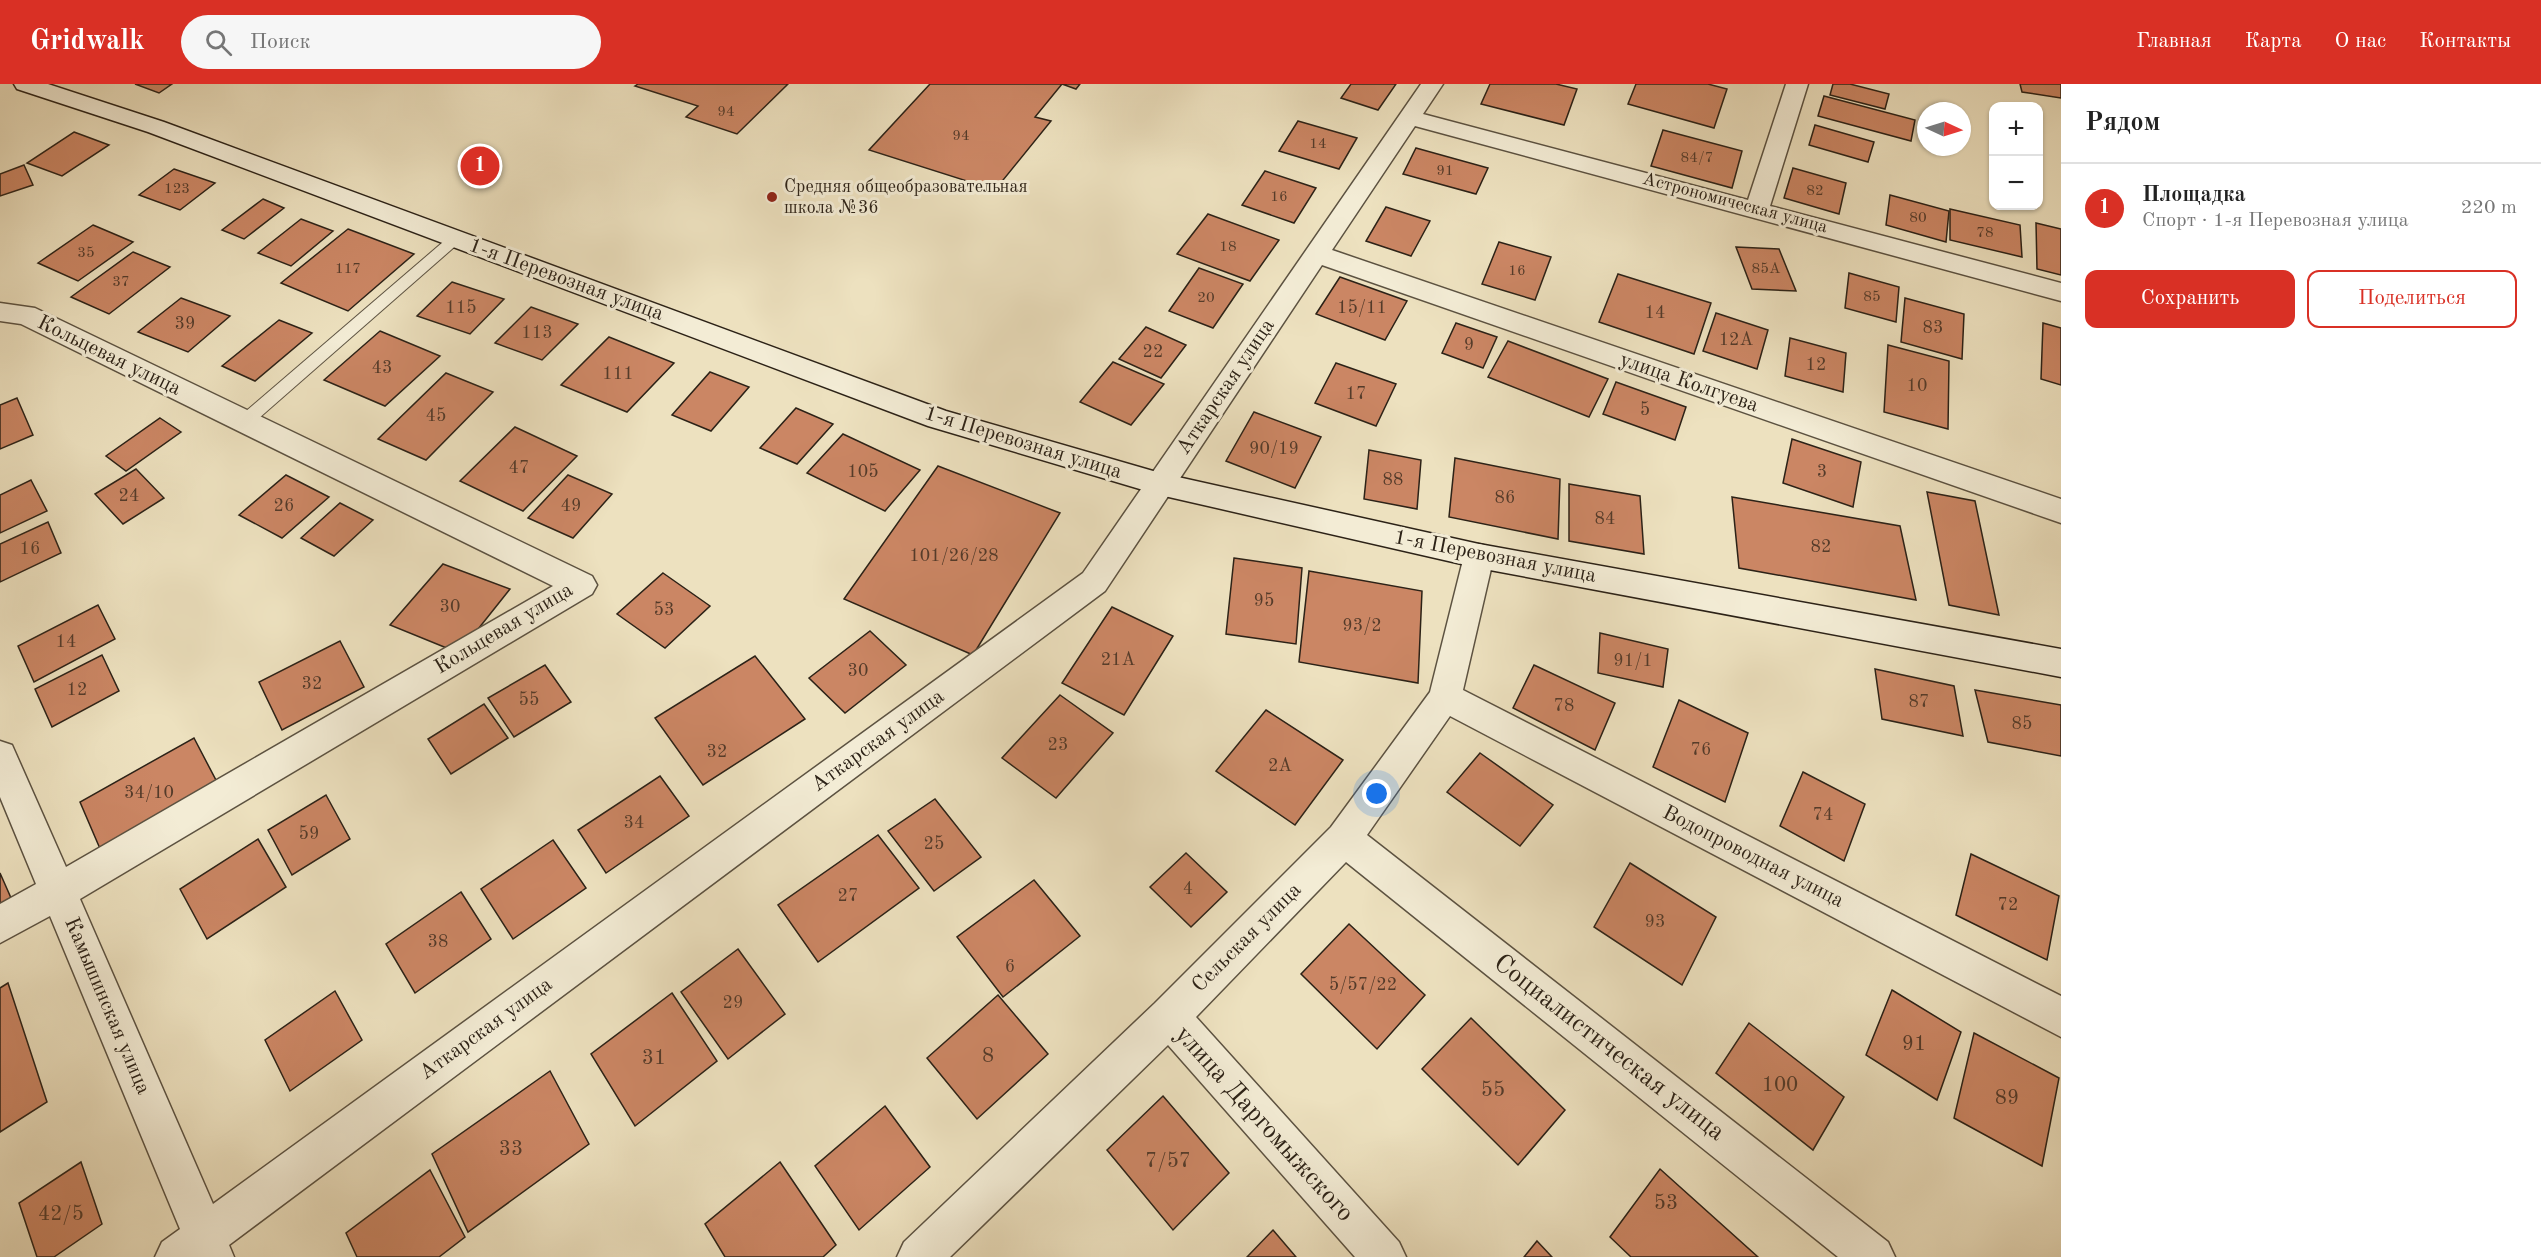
<!DOCTYPE html>
<html lang="ru">
<head>
<meta charset="utf-8">
<style>
  :root { --surface:#fff; --page:#f6f6f6; --text:#222; --muted:#767676; --line:#e0e0e0; --accent:#d93025 }
  body { margin:0; font-family:"Old Standard TT",serif; background:var(--page); color:var(--text) }
  .controls { position:absolute; right:18px; top:18px; display:grid; overflow:hidden; border-radius:12px; box-shadow:0 2px 4px #0004 }
  .controls button { width:54px; height:54px; display:grid; place-items:center; padding:0; border:0; border-bottom:2px solid var(--line); background:var(--surface); color:var(--text); font:30px sans-serif }
  .compass { position:absolute; left:1917px; top:18px; width:54px; height:54px; border-radius:50%; background:var(--surface); box-shadow:0 2px 4px #0004; rotate:94deg }
  .you { position:absolute; left:1377px; top:710px; width:21px; height:21px; margin:-15px; border:4px solid #fff; border-radius:50%; background:#1a73e8; box-shadow:0 0 0 9px #1a73e833 }
  .badge { display:grid; place-items:center; width:39px; height:39px; border-radius:50%; background:var(--accent); color:#fff; font-size:20px; font-weight:700 }
  .pin { position:absolute; translate:-50% -50%; border:3px solid #fff; box-shadow:0 2px 6px #0006 }
  .list { margin:0; padding:0; list-style:none }
  h2 { display:flex; justify-content:space-between; align-items:center; height:78px; margin:0; padding:0 24px; font-size:26px }
  h2 small { font-size:20px; font-weight:400; color:var(--muted) }
  .list li { display:grid; grid-template-columns:39px 1fr auto; gap:18px; align-items:center; box-sizing:border-box; height:90px; padding:0 24px; border-top:2px solid var(--line) }
  .list b { display:block; font-size:22px; white-space:nowrap }
  .list p { margin:0; font-size:20px; white-space:nowrap; color:var(--muted) }
  .list em { font-size:20px; font-style:normal; color:var(--muted) }
  .actions { display:flex; gap:12px; padding:18px 24px }
  .actions a { flex:1; padding:14px 0; border:2px solid var(--accent); border-radius:12px; text-align:center; font-size:21px; color:var(--accent) }
  .actions .main { background:var(--accent); color:#fff }
  .icon { flex:none; width:33px; height:33px; fill:none; stroke:currentColor; stroke-width:2; stroke-linecap:round; stroke-linejoin:round }
  .map { position:relative; flex:none; width:2061px; height:1173px; overflow:hidden }
  header { display:flex; align-items:center; gap:36px; box-sizing:border-box; height:84px; padding:0 30px; background:var(--accent); color:#fff }
  header strong { font-size:28px }
  nav { display:flex; gap:33px; margin-inline-start:auto; font-size:21px }
  .search { width:420px; height:54px; background:var(--page); display:flex; align-items:center; gap:15px; box-sizing:border-box; padding:0 21px; border-radius:33px; color:var(--muted); font-size:22px }
  main { display:flex }
  aside { flex:1; background:var(--surface) }
  .map>svg:first-child { display:block }
  .building { fill:#cb8664; stroke:#2c2217; stroke-width:1.5 }
  .lines { fill:none; stroke-linecap:round; stroke-linejoin:round }
  .lane-casing { stroke:#5c5241; stroke-width:2 }
  .street-casing { stroke:#5c5241; stroke-width:3 }
  .secondary-casing { stroke:#2c2217; stroke-width:3 }
  .lane { fill:#f3ecd5; fill-rule:evenodd }
  .street { fill:#f3ecd5; fill-rule:evenodd }
  .secondary { fill:#f3ecd5; fill-rule:evenodd }
  .poi-dot { fill:#8f2418; stroke:#f3ecd5; stroke-width:2 }
  .labels { text-anchor:middle; dominant-baseline:central; stroke-width:6; stroke-linejoin:round; paint-order:stroke }
  .far-number-label { font-size:15px; fill:#543b2a }
  .far-poi-label { font-size:18px; fill:#2c2217; stroke:#f3ecd5; text-anchor:start }
  .far-street-label { font-size:18px; fill:#2c2217; stroke:#f3ecd5 }
  .number-label { font-size:18px; fill:#543b2a }
  .street-label { font-size:21px; fill:#2c2217; stroke:#f3ecd5 }
  .near-number-label { font-size:21px; fill:#543b2a }
  .near-street-label { font-size:26px; fill:#2c2217; stroke:#f3ecd5 }
</style>
</head>
<body>
<header>
<strong>Gridwalk</strong>
<div class="search"><svg class="icon" aria-label="search" viewBox="0 0 24 24"><circle cx="10" cy="10" r="6"/><path d="M15 15l6 6"/></svg>Поиск</div>
<nav><a>Главная</a><a>Карта</a><a>О нас</a><a>Контакты</a></nav>
</header>
<main>
<div class="map">
<svg width="2061" height="1173" viewBox="0 0 2061 1173">
  <rect width="100%" height="100%" fill="#ede1bf"/>
  <filter id="stains"><feTurbulence type="fractalNoise" baseFrequency=".00333" numOctaves="4"/><feColorMatrix values="0 0 0 0 .2 0 0 0 0 .09 0 0 0 0 .02 0 0 0 .5 -.17"/></filter>
  <radialGradient id="worn" r=".72"><stop offset=".6" stop-color="#630" stop-opacity="0"/><stop offset="1" stop-color="#630" stop-opacity=".3"/></radialGradient>
  <g class="building">
    <polygon points="135,0 172,0 159,9"/>
    <polygon points="638,0 788,0 737,50 686,33 698,22 635,2"/>
    <polygon points="930,0 1080,0 1076,5 1062,0 1035,33 1051,37 995,106 869,66"/>
    <polygon points="1351,0 1396,0 1378,26 1341,14"/>
    <polygon points="1490,0 1556,0 1577,5 1564,41 1481,20"/>
    <polygon points="1636,0 1708,0 1727,5 1714,44 1628,20"/>
    <polygon points="1833,0 1850,0 1889,10 1885,25 1830,11"/>
    <polygon points="2020,0 2061,0 2061,14 2022,8"/>
    <polygon points="1824,12 1915,36 1911,57 1818,32"/>
    <polygon points="1298,37 1357,54 1339,85 1279,67"/>
    <polygon points="1815,41 1874,58 1868,78 1809,61"/>
    <polygon points="1663,46 1742,67 1732,104 1651,82"/>
    <polygon points="74,48 109,61 62,92 27,79"/>
    <polygon points="1416,64 1488,84 1476,110 1403,90"/>
    <polygon points="24,81 33,101 0,112 0,90"/>
    <polygon points="1793,84 1846,99 1839,130 1784,114"/>
    <polygon points="174,85 215,99 180,126 139,111"/>
    <polygon points="1265,87 1316,104 1294,139 1242,121"/>
    <polygon points="1890,111 1949,127 1946,158 1886,141"/>
    <polygon points="263,115 284,124 244,155 222,146"/>
    <polygon points="1386,123 1430,137 1411,172 1366,157"/>
    <polygon points="1950,125 2020,141 2022,173 1950,156"/>
    <polygon points="1208,130 1279,156 1250,197 1177,170"/>
    <polygon points="301,135 333,147 291,182 258,169"/>
    <polygon points="2036,139 2061,145 2061,191 2037,185"/>
    <polygon points="93,141 133,158 78,197 38,179"/>
    <polygon points="348,145 414,170 348,227 281,199"/>
    <polygon points="1499,158 1551,173 1535,216 1482,200"/>
    <polygon points="1736,163 1779,165 1796,207 1752,205"/>
    <polygon points="133,168 170,183 109,230 71,213"/>
    <polygon points="1199,184 1243,200 1213,244 1169,227"/>
    <polygon points="1849,189 1899,203 1896,238 1845,224"/>
    <polygon points="1618,190 1711,219 1694,270 1599,238"/>
    <polygon points="1340,193 1407,217 1385,256 1316,230"/>
    <polygon points="452,198 504,215 470,250 417,232"/>
    <polygon points="181,214 230,232 188,268 138,248"/>
    <polygon points="1905,214 1964,230 1962,275 1901,258"/>
    <polygon points="531,223 578,240 542,276 495,259"/>
    <polygon points="1716,229 1768,246 1757,285 1703,267"/>
    <polygon points="279,236 312,249 255,297 222,282"/>
    <polygon points="1456,239 1497,253 1483,284 1442,269"/>
    <polygon points="2043,239 2061,244 2061,301 2041,295"/>
    <polygon points="1146,243 1186,261 1161,294 1119,275"/>
    <polygon points="380,247 440,272 385,322 324,296"/>
    <polygon points="609,253 674,279 627,328 561,301"/>
    <polygon points="1790,254 1846,269 1843,308 1785,292"/>
    <polygon points="1508,257 1608,295 1589,333 1488,293"/>
    <polygon points="1888,261 1949,277 1948,345 1884,328"/>
    <polygon points="1113,278 1164,300 1131,341 1080,318"/>
    <polygon points="1336,279 1396,300 1376,342 1315,319"/>
    <polygon points="710,288 749,303 711,347 672,331"/>
    <polygon points="446,289 493,308 426,376 378,355"/>
    <polygon points="1616,298 1686,323 1675,356 1603,330"/>
    <polygon points="17,314 33,351 0,365 0,321"/>
    <polygon points="796,324 833,340 797,380 760,364"/>
    <polygon points="1254,328 1321,353 1295,404 1226,377"/>
    <polygon points="160,334 181,348 126,387 106,372"/>
    <polygon points="515,343 577,372 523,427 460,397"/>
    <polygon points="843,350 920,386 885,427 807,389"/>
    <polygon points="1792,355 1861,378 1853,423 1783,399"/>
    <polygon points="1369,366 1421,376 1417,425 1364,415"/>
    <polygon points="1455,374 1560,395 1558,455 1449,433"/>
    <polygon points="938,382 1060,429 973,571 844,515"/>
    <polygon points="136,385 164,414 123,440 95,410"/>
    <polygon points="286,391 329,413 282,454 239,431"/>
    <polygon points="568,391 612,410 573,454 528,434"/>
    <polygon points="31,396 47,427 0,449 0,411"/>
    <polygon points="1569,400 1640,412 1644,470 1569,457"/>
    <polygon points="1927,408 1975,417 1999,531 1949,521"/>
    <polygon points="1732,413 1900,442 1916,516 1739,484"/>
    <polygon points="340,419 373,436 334,472 301,454"/>
    <polygon points="48,438 61,469 0,498 0,460"/>
    <polygon points="1234,474 1302,484 1296,560 1226,550"/>
    <polygon points="443,480 510,505 459,569 390,541"/>
    <polygon points="1309,487 1422,507 1418,599 1299,578"/>
    <polygon points="663,489 710,522 665,564 617,530"/>
    <polygon points="98,521 115,555 34,598 18,562"/>
    <polygon points="1112,523 1173,552 1124,631 1062,599"/>
    <polygon points="870,547 906,581 845,629 809,594"/>
    <polygon points="1600,549 1668,565 1663,603 1598,589"/>
    <polygon points="340,557 364,603 282,646 259,598"/>
    <polygon points="102,571 119,607 52,643 35,605"/>
    <polygon points="755,572 805,635 703,701 655,634"/>
    <polygon points="545,581 571,618 514,653 488,614"/>
    <polygon points="1534,581 1615,619 1595,666 1513,624"/>
    <polygon points="1875,585 1954,602 1963,652 1882,635"/>
    <polygon points="1975,606 2061,621 2061,672 1988,658"/>
    <polygon points="1060,611 1113,649 1056,714 1002,674"/>
    <polygon points="1679,616 1748,649 1725,718 1653,683"/>
    <polygon points="484,620 508,654 451,690 428,655"/>
    <polygon points="1266,626 1343,676 1295,741 1216,687"/>
    <polygon points="194,654 218,700 101,767 80,718"/>
    <polygon points="1480,669 1553,721 1520,762 1447,708"/>
    <polygon points="1803,688 1865,720 1844,777 1780,742"/>
    <polygon points="660,692 689,732 606,789 578,746"/>
    <polygon points="326,711 350,755 292,791 268,746"/>
    <polygon points="935,715 981,773 934,807 888,747"/>
    <polygon points="878,751 919,804 818,878 778,821"/>
    <polygon points="258,755 286,803 207,855 180,805"/>
    <polygon points="553,756 586,804 513,855 481,805"/>
    <polygon points="1186,769 1227,808 1191,843 1150,803"/>
    <polygon points="1971,770 2059,812 2047,876 1956,831"/>
    <polygon points="1630,779 1716,833 1682,901 1594,843"/>
    <polygon points="0,789 11,814 0,820"/>
    <polygon points="1034,796 1080,852 1003,913 957,853"/>
    <polygon points="461,808 491,855 415,909 386,860"/>
    <polygon points="1349,840 1425,911 1377,965 1301,890"/>
    <polygon points="738,865 785,930 728,975 681,908"/>
    <polygon points="8,899 47,1018 0,1048 0,904"/>
    <polygon points="1892,906 1961,948 1937,1016 1866,971"/>
    <polygon points="335,907 362,956 290,1007 265,956"/>
    <polygon points="672,909 717,977 635,1042 591,970"/>
    <polygon points="998,911 1048,970 977,1035 927,974"/>
    <polygon points="1471,934 1565,1026 1518,1081 1422,985"/>
    <polygon points="1749,939 1844,1013 1813,1066 1716,989"/>
    <polygon points="1974,949 2059,994 2042,1082 1954,1034"/>
    <polygon points="550,987 589,1060 468,1148 432,1070"/>
    <polygon points="1163,1012 1229,1089 1173,1146 1107,1066"/>
    <polygon points="885,1022 930,1083 859,1146 815,1082"/>
    <polygon points="81,1078 102,1140 54,1173 37,1173 19,1119"/>
    <polygon points="780,1078 836,1161 823,1173 725,1173 705,1140"/>
    <polygon points="1660,1085 1758,1173 1631,1173 1610,1153"/>
    <polygon points="430,1086 465,1153 439,1173 357,1173 346,1149"/>
    <polygon points="1273,1146 1296,1173 1247,1173"/>
    <polygon points="1537,1157 1552,1173 1524,1173"/>
  </g>
  <g class="lines">
    <defs>
      <polygon id="lane" points="455,150 462,155 460,158 250,342 244,344 238,342 236,338 238,334 450,152"/>
      <g id="street">
        <polygon points="1421,0 1443,0 1423,30 1748,116 1786,0 1808,0 1770,122 2061,199 2061,217 1415,42 1332,166 2061,415 2061,439 1322,181 1105,507 229,1161 234,1173 155,1173 162,1158 180,1145 50,832 0,859 0,820 36,800 0,713 0,657 12,661 66,783 553,502 21,240 0,237 0,219 35,224 592,492 597,501 592,510 80,815 213,1120 1083,489"/>
        <polygon points="1479,460 1490,463 1494,472 1463,606 2061,912 2061,953 1450,632 1367,751 1888,1158 1895,1173 1838,1173 1346,778 1196,933 1399,1158 1406,1173 1355,1173 1168,961 950,1173 897,1173 904,1158 1155,919 1331,743 1430,608 1464,472 1468,463"/>
      </g>
      <polygon id="secondary" points="14,0 48,0 164,38 946,327 1160,389 1479,460 2061,565 2061,593 1479,484 1160,411 928,342 148,48 17,5"/>
    </defs>
    <use href="#lane" class="lane-casing"/>
    <use href="#street" class="street-casing"/>
    <use href="#secondary" class="secondary-casing"/>
    <use href="#lane" class="lane"/>
    <use href="#street" class="street"/>
    <use href="#secondary" class="secondary"/>
  </g>
  <circle class="poi-dot" cx="772" cy="113" r="6"/>
  <g class="labels">
    <g class="far-number-label">
      <text x="726" y="28">94</text>
      <text x="961" y="52">94</text>
      <text x="1318" y="60">14</text>
      <text x="1697" y="74">84/7</text>
      <text x="1445" y="87">91</text>
      <text x="177" y="105">123</text>
      <text x="1815" y="107">82</text>
      <text x="1279" y="113">16</text>
      <text x="1918" y="134">80</text>
      <text x="1985" y="149">78</text>
      <text x="1228" y="163">18</text>
      <text x="86" y="169">35</text>
      <text x="348" y="185">117</text>
      <text x="1766" y="185">85А</text>
      <text x="1517" y="187">16</text>
      <text x="121" y="198">37</text>
      <text x="1872" y="213">85</text>
      <text x="1206" y="214">20</text>
    </g>
    <g class="far-poi-label">
      <text x="784" y="103">Средняя общеобразовательная<tspan x="784" dy="21">школа №36</tspan></text>
    </g>
    <g class="far-street-label">
      <text transform="translate(1735 119) rotate(15)">Астрономическая улица</text>
    </g>
    <g class="number-label">
      <text x="461" y="224">115</text>
      <text x="1362" y="224">15/11</text>
      <text x="1655" y="229">14</text>
      <text x="185" y="240">39</text>
      <text x="1933" y="244">83</text>
      <text x="537" y="249">113</text>
      <text x="1736" y="256">12А</text>
      <text x="1469" y="261">9</text>
      <text x="1153" y="268">22</text>
      <text x="1816" y="281">12</text>
      <text x="382" y="284">43</text>
      <text x="618" y="290">111</text>
      <text x="1917" y="302">10</text>
      <text x="1356" y="310">17</text>
      <text x="1645" y="326">5</text>
      <text x="436" y="332">45</text>
      <text x="1274" y="365">90/19</text>
      <text x="519" y="384">47</text>
      <text x="863" y="388">105</text>
      <text x="1822" y="388">3</text>
      <text x="1393" y="396">88</text>
      <text x="129" y="412">24</text>
      <text x="1505" y="414">86</text>
      <text x="284" y="422">26</text>
      <text x="571" y="422">49</text>
      <text x="1605" y="435">84</text>
      <text x="1821" y="463">82</text>
      <text x="30" y="465">16</text>
      <text x="954" y="472">101/26/28</text>
      <text x="1264" y="517">95</text>
      <text x="450" y="523">30</text>
      <text x="664" y="526">53</text>
      <text x="1362" y="542">93/2</text>
      <text x="66" y="558">14</text>
      <text x="1118" y="576">21А</text>
      <text x="1633" y="577">91/1</text>
      <text x="858" y="587">30</text>
      <text x="312" y="600">32</text>
      <text x="77" y="606">12</text>
      <text x="529" y="616">55</text>
      <text x="1919" y="618">87</text>
      <text x="1564" y="622">78</text>
      <text x="2022" y="640">85</text>
      <text x="1058" y="661">23</text>
      <text x="1701" y="666">76</text>
      <text x="717" y="668">32</text>
      <text x="1280" y="682">2А</text>
      <text x="149" y="709">34/10</text>
      <text x="1823" y="731">74</text>
      <text x="634" y="739">34</text>
      <text x="309" y="750">59</text>
      <text x="934" y="760">25</text>
      <text x="1188" y="805">4</text>
      <text x="848" y="812">27</text>
      <text x="2008" y="821">72</text>
      <text x="1655" y="838">93</text>
      <text x="438" y="858">38</text>
      <text x="1010" y="883">6</text>
      <text x="1363" y="901">5/57/22</text>
      <text x="733" y="919">29</text>
    </g>
    <g class="street-label">
      <text transform="translate(566 196) rotate(20)">1-я Перевозная улица</text>
      <text transform="translate(109 272) rotate(26)">Кольцевая улица</text>
      <text transform="translate(1689 299) rotate(19)">улица Колгуева</text>
      <text transform="translate(1226 303) rotate(-56)">Аткарская улица</text>
      <text transform="translate(1023 359) rotate(17)">1-я Перевозная улица</text>
      <text transform="translate(1495 473) rotate(11)">1-я Перевозная улица</text>
      <text transform="translate(504 545) rotate(-31)">Кольцевая улица</text>
      <text transform="translate(878 657) rotate(-36)">Аткарская улица</text>
      <text transform="translate(1753 773) rotate(27)">Водопроводная улица</text>
      <text transform="translate(1247 854) rotate(-45)">Сельская улица</text>
      <text transform="translate(107 922) rotate(67)">Камышинская улица</text>
      <text transform="translate(486 945) rotate(-36)">Аткарская улица</text>
    </g>
    <g class="near-number-label">
      <text x="1914" y="960">91</text>
      <text x="988" y="972">8</text>
      <text x="654" y="974">31</text>
      <text x="1780" y="1001">100</text>
      <text x="1493" y="1006">55</text>
      <text x="2007" y="1014">89</text>
      <text x="511" y="1065">33</text>
      <text x="1168" y="1077">7/57</text>
      <text x="1666" y="1119">53</text>
      <text x="61" y="1130">42/5</text>
    </g>
    <g class="near-street-label">
      <text transform="translate(1609 964) rotate(38)">Социалистическая улица</text>
      <text transform="translate(1264 1040) rotate(48)">улица Даргомыжского</text>
    </g>
  </g>
  <rect width="100%" height="100%" filter="url(#stains)"/>
  <rect width="100%" height="100%" fill="url(#worn)"/>
</svg>
<div class="controls">
<button>+</button>
<button>−</button>
</div>
<svg class="compass" viewBox="-18 -18 36 36"><path d="M0-13l5 13h-10z" fill="#e53935"/><path d="M0 13l5-13h-10z" fill="#767676"/></svg>
<div class="you"></div>
<div class="pin badge" style="left:480px;top:82px">1</div>
</div>
<aside>
<h2>Рядом<small></small></h2>
<ul class="list">
<li><span class="badge">1</span><div><b>Площадка</b><p>Спорт · 1-я Перевозная улица</p></div><em>220 m</em></li>
</ul>
<div class="actions"><a class="main">Сохранить</a><a>Поделиться</a></div>
</aside>
</main>
</body>
</html>
